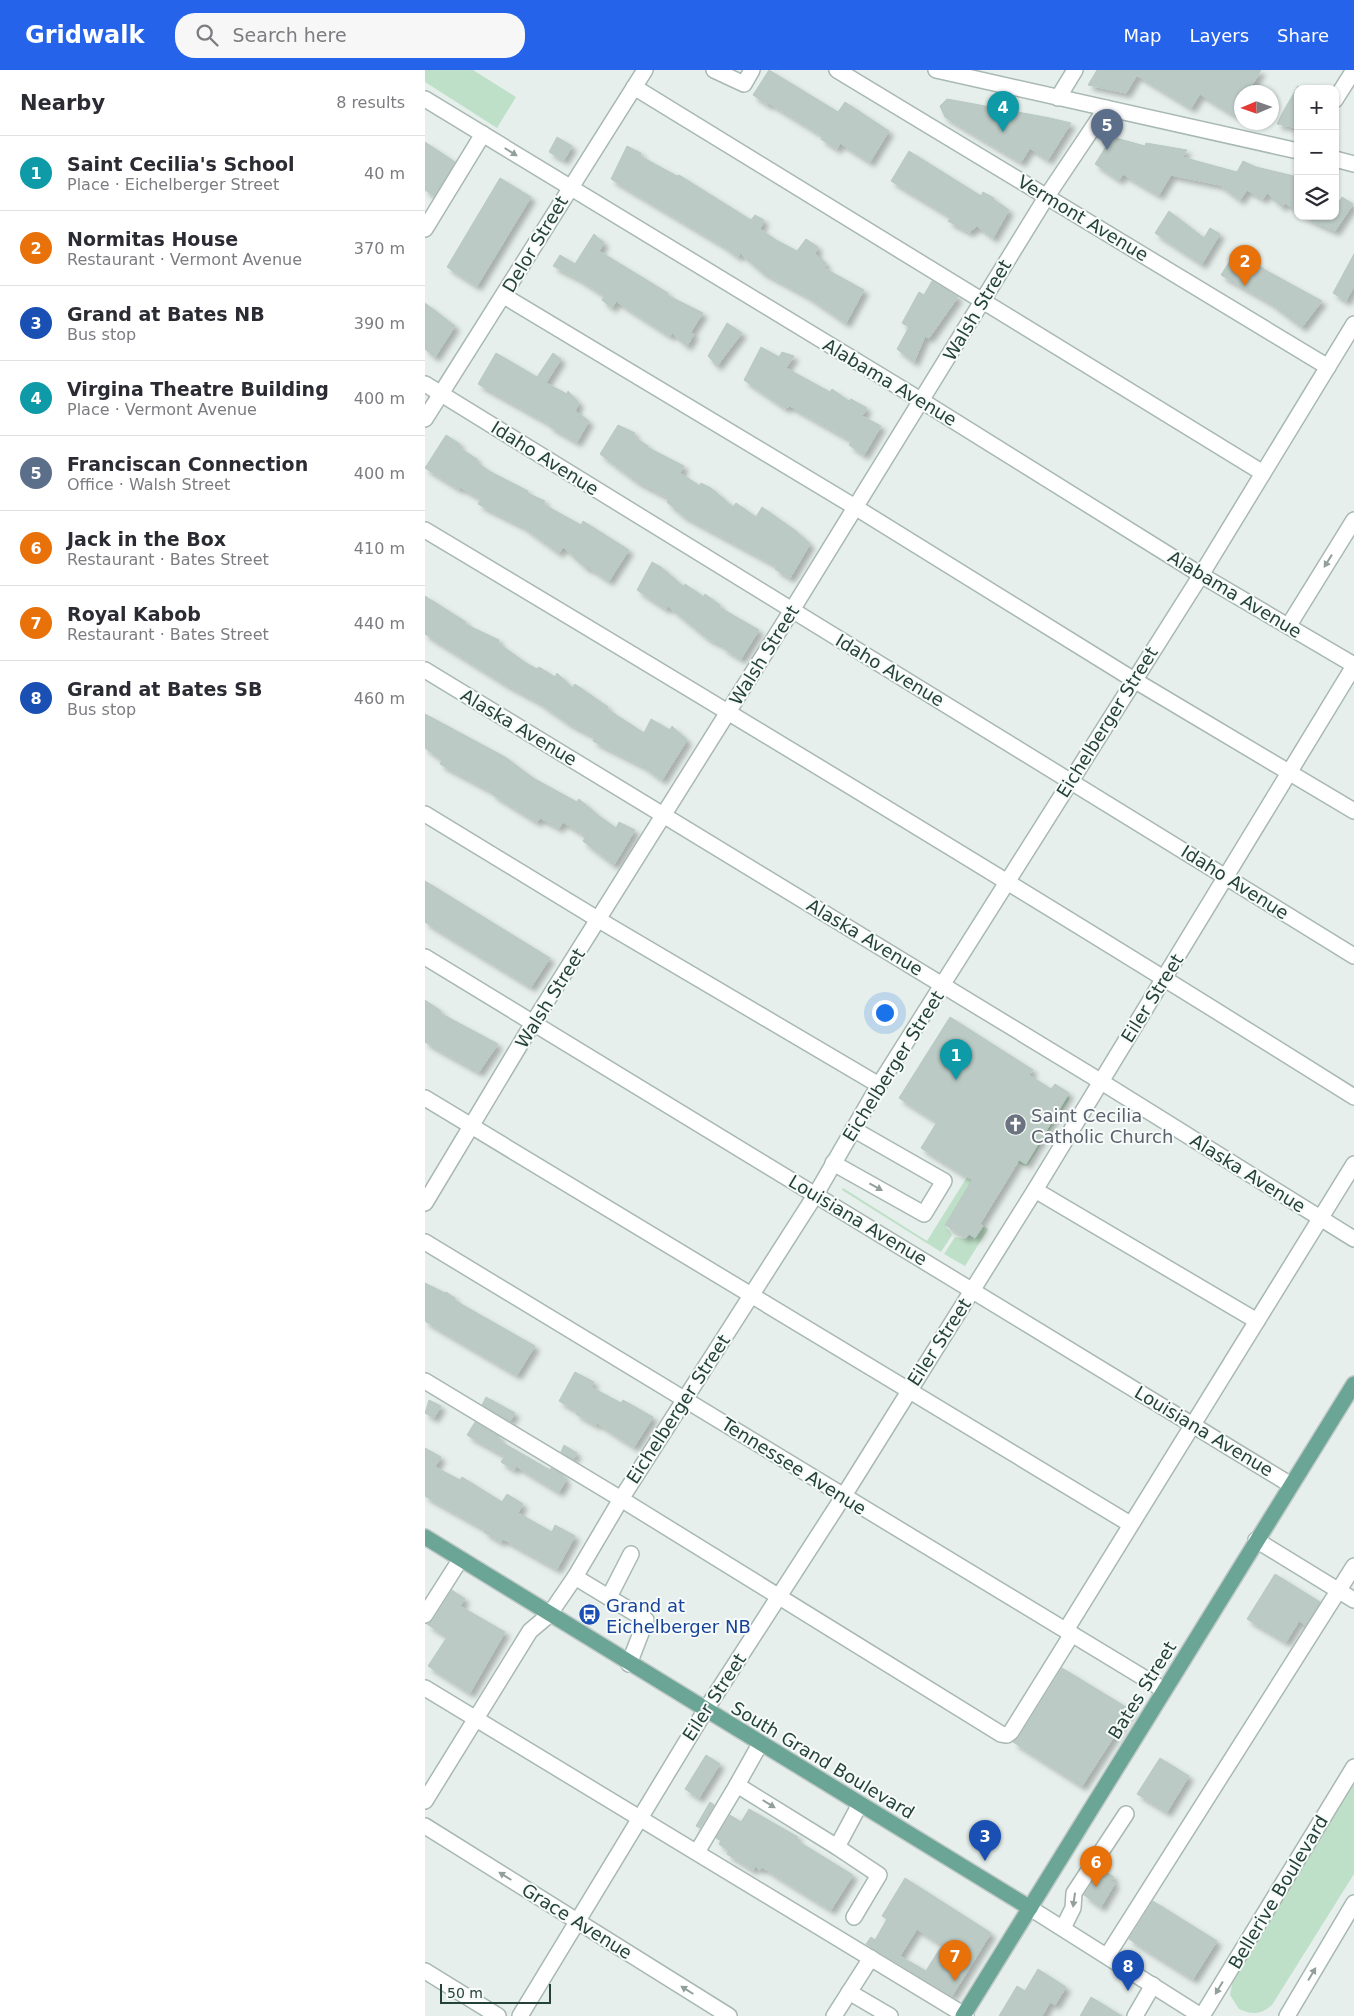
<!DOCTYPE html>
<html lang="en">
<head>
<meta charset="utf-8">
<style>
  :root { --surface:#fff; --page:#f7f7f7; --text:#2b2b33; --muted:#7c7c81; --line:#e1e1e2; --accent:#2563eb }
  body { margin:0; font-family:"DejaVu Sans",sans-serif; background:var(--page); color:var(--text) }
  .controls { position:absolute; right:15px; top:15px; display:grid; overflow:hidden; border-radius:10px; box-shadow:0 1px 4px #0004 }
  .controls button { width:45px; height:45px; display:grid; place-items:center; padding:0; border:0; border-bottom:1px solid var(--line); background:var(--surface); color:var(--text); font:25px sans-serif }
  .compass { position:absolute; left:809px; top:15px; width:45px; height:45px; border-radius:50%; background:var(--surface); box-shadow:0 1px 4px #0004; rotate:268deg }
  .scale { position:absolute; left:15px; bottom:12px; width:111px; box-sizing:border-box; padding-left:5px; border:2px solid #24423a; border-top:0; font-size:14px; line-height:18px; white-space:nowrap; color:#24423a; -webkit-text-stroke:4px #f7fbf9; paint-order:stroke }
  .you { position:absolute; left:459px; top:942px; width:18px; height:18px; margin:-12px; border:4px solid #fff; border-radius:50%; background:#1a73e8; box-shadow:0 0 0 8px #1a73e833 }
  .badge { display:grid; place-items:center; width:32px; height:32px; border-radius:50%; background:var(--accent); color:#fff; font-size:16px; font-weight:700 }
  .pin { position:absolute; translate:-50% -41px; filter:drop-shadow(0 1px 2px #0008) }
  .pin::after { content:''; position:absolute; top:26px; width:18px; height:15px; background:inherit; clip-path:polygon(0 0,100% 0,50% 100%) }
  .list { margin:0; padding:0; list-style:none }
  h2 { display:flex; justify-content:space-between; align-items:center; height:65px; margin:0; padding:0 20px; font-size:21px }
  h2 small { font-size:16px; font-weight:400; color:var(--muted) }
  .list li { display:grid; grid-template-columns:32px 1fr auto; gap:15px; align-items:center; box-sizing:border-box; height:75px; padding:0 20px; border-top:1px solid var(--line) }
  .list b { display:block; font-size:19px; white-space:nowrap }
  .list p { margin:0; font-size:16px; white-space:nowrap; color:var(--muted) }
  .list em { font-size:16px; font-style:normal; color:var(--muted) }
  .icon { flex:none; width:28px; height:28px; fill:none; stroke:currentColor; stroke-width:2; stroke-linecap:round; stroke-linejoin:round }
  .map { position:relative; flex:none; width:929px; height:1946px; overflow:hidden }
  header { display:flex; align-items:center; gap:30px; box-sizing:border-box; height:70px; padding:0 25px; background:var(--accent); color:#fff }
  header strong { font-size:24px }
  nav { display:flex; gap:28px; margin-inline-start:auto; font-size:18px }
  .search { width:350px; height:45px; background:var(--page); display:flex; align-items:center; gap:12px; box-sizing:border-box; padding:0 18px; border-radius:20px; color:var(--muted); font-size:19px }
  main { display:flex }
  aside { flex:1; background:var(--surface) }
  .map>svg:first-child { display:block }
  .green { fill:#bfe0c8 }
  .building { fill:#bbcac4; stroke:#b8c9c2; fill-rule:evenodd; filter:url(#shadow) }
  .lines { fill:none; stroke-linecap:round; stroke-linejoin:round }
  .minor-casing { stroke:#a8b8b2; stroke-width:18 }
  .major-casing { stroke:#c2cac8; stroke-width:18 }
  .minor { stroke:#fff; stroke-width:15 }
  .major { stroke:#6aa596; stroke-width:15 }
  .oneway { fill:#92a09c }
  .labels { text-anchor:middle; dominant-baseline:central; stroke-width:4; stroke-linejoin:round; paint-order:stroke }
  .street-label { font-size:18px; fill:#24423a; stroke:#f7fbf9 }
  .worship-label { font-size:18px; fill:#5b616d; stroke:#f7fbf9; text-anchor:start }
  .transit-label { font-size:18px; fill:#164399; stroke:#f7fbf9; text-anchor:start }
</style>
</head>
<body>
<header>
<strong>Gridwalk</strong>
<div class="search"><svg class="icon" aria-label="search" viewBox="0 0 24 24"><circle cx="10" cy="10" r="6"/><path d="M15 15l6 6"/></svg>Search here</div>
<nav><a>Map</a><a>Layers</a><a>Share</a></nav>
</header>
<main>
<aside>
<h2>Nearby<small>8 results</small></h2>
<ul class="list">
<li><span class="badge" style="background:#0f9aa8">1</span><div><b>Saint Cecilia's School</b><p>Place · Eichelberger Street</p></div><em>40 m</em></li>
<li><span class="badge" style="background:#e8710a">2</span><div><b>Normitas House</b><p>Restaurant · Vermont Avenue</p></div><em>370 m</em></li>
<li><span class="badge" style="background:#1a4fb4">3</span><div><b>Grand at Bates NB</b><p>Bus stop</p></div><em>390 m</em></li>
<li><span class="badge" style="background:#0f9aa8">4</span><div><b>Virgina Theatre Building</b><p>Place · Vermont Avenue</p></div><em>400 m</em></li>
<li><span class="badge" style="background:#5c6f8a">5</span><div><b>Franciscan Connection</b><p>Office · Walsh Street</p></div><em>400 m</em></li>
<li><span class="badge" style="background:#e8710a">6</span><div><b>Jack in the Box</b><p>Restaurant · Bates Street</p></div><em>410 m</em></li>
<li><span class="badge" style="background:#e8710a">7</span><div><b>Royal Kabob</b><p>Restaurant · Bates Street</p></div><em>440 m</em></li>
<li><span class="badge" style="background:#1a4fb4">8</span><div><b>Grand at Bates SB</b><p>Bus stop</p></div><em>460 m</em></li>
</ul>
</aside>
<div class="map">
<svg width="929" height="1946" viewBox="0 0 929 1946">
  <defs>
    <filter id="shadow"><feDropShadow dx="4.5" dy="4.5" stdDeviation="2.5" flood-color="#0004"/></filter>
  </defs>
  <rect width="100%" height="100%" fill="#e6efeb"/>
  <g class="green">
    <polygon points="0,0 48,0 91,27 72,58 0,12"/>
    <polygon points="642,1026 645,1028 603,1095 599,1096 592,1092"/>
    <polygon points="542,1107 548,1110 520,1155 527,1165 516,1182 417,1120 418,1118 502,1171"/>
    <polygon points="558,1156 563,1159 540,1196 519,1184 530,1167 539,1169 544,1164 550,1168"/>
    <path d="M929,1713v91l-82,131c-12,10 -20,10 -33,4l-9,-14 3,-16z"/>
  </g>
  <g class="building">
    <polygon points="344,0 413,42 420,32 464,61 445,92 415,73 412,79 396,69 398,66 344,33 343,35 328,25"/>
    <polygon points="672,0 836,0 823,22 816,22 816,32 809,45 775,24 766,38 712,5 701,23 663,15"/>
    <polygon points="873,16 873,58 852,54 859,40"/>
    <polygon points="522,29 625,48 646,53 623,90 605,78 596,92 520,47 515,36"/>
    <polygon points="132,67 147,76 139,90 124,82"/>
    <polygon points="687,67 720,76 721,73 762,80 757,87 812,102 818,91 831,97 873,107 873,141 860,133 857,137 842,123 838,129 822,120 815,130 795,115 746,105 734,125 698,104 694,110 670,94"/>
    <polygon points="0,72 30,92 9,126 0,120"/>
    <polygon points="202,76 216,83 215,86 252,106 254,105 326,150 330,145 339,150 335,159 351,170 372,181 381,169 393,177 390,183 401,194 399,198 439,220 421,253 382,226 337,202 315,183 313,187 297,175 186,109"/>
    <polygon points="484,81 556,126 558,122 569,128 568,129 584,140 568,168 552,156 544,162 523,151 526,147 466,111"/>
    <polygon points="75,108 106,127 52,216 22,197"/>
    <polygon points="917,127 928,134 910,161 876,146 910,146 910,138"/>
    <polygon points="744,141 779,168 785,158 795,164 777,194 730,163"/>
    <polygon points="169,164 179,173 174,181 243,223 242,225 278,243 265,263 269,264 262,276 247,263 245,266 191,231 187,238 177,230 180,226 152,208 128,196 135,185 150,194"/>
    <polygon points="811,181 842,201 897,231 877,257 844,232 796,205"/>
    <polygon points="929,184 929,216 921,231 908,223"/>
    <polygon points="507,211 533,227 504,268 500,266 489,292 472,279 484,257 477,253 494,222 499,225"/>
    <polygon points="0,233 30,256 10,287 0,279"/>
    <polygon points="302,253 317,263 292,296 283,286"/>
    <polygon points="336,277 354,287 357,282 369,286 361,298 405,322 407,319 424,331 426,329 442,338 437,346 456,356 439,385 424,375 427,371 365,336 360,338 319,310"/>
    <polygon points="71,283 112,307 128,283 136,289 121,313 142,324 143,321 154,333 150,341 164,351 152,372 124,356 125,354 53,314"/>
    <polygon points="193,355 210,363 208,366 223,376 222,377 259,396 255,403 275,416 276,413 286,418 308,437 311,433 331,447 337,437 371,461 385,474 365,508 350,499 352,496 257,445 242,432 244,428 211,411 175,384"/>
    <polygon points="21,365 35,374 33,377 52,389 50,391 64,401 103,421 102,423 120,431 118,434 156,455 158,451 204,480 184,511 163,497 162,499 138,477 134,483 97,456 53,434 56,429 35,417 34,419 0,398"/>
    <polygon points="227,492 236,497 259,517 260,514 279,527 280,524 295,535 294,537 334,560 316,589 298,578 299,576 282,568 243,536 241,539 212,520"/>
    <polygon points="0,526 41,552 40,554 74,570 73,573 101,593 112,599 114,597 130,607 132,603 147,618 150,614 183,637 182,639 219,663 226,649 245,660 247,656 262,670 237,710 218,696 168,671 170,667 143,653 112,631 80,614 0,564"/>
    <polygon points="0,644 80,687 108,708 152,732 154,729 174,746 191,758 194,752 210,760 189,795 158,771 161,766 138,752 134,758 115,748 112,752 67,724 68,722 15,694 17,690 0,678"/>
    <polygon points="0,811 125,888 106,917 0,852"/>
    <polygon points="0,930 16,941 15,943 73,974 54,1002 0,972"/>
    <polygon points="525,947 608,1000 604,1005 626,1019 630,1014 644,1023 601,1094 594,1090 555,1154 558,1156 550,1168 544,1164 541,1168 520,1155 547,1110 496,1078 512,1052 474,1028"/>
    <polygon points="0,1213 20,1223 21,1222 30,1228 29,1230 110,1276 92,1305 0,1251"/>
    <polygon points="150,1302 169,1312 166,1317 196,1333 198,1330 228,1347 209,1377 172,1353 171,1355 151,1344 152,1341 134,1331"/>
    <polygon points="61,1327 90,1343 85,1351 57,1335"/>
    <polygon points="4,1330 16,1336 9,1348 0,1343"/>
    <polygon points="50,1352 75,1367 73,1370 125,1400 126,1398 139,1405 137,1408 141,1410 134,1422 91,1396 89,1400 76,1392 80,1386 42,1365"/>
    <polygon points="139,1375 152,1383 148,1389 136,1382"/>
    <polygon points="0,1378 16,1387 10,1397 35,1410 37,1407 77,1432 82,1424 98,1434 93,1443 127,1462 130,1455 150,1466 132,1499 78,1469 76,1472 59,1462 61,1460 0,1426"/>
    <polygon points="850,1504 895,1532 881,1555 874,1551 861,1572 822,1549"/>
    <polygon points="27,1520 40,1529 35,1536 80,1562 45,1623 3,1596 22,1567 2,1554 8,1550"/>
    <polygon points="637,1598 706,1640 657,1716 588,1672 594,1667"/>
    <polygon points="281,1685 295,1694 274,1728 260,1719"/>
    <polygon points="735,1688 764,1706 742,1742 712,1724"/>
    <polygon points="285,1732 289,1735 275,1758 271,1756"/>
    <polygon points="324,1739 373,1767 371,1770 428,1805 406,1840 337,1797 335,1800 330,1796 328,1800 302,1784 304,1781 294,1774 296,1771 291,1768 305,1745 316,1752"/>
    <polygon points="676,1799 689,1807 686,1811 690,1813 676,1837 659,1825"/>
    <path d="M480,1808l86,55 -39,63 -86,-52 5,-7 4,3 12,-21 -5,-3zM492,1859l25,16 -16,26 -26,-15z"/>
    <polygon points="728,1831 792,1871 768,1909 704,1869"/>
    <polygon points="613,1899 641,1917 630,1935 625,1932 617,1946 574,1946 592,1916 600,1921"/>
    <polygon points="666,1927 697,1946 655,1946"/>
  </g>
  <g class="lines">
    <defs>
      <g id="minor">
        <polyline points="289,0 319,14 327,0"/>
        <polyline points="412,0 903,297"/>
        <polyline points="511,0 873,81"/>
        <polyline points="209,17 838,403"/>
        <polyline points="633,28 650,0"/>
        <polyline points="0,29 497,331 776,505 929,595"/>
        <polyline points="910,30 929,0"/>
        <polyline points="910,89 929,94"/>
        <polyline points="0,159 58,64"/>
        <polyline points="79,226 430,437 709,610 929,741"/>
        <polyline points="0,314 929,886"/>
        <polyline points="0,349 220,0"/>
        <path d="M0,460c311,186 622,374 929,567"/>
        <polyline points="864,555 929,450"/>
        <polyline points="0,600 675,1011 929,1169"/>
        <polyline points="0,744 174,850 454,1015"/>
        <polyline points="0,887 866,1415"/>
        <polyline points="0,1028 705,1454"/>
        <polyline points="408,1093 499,1144 519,1111 428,1059"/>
        <polyline points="610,1120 832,1251"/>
        <polyline points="0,1133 108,953 367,540 622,126 681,38"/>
        <polyline points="0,1172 739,1620"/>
        <polyline points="0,1311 196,1429 576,1664 582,1665 586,1662 647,1564"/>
        <polyline points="831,1470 929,1530"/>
        <polyline points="150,1507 221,1550 204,1594"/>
        <polyline points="184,1527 206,1484"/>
        <polyline points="0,1545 35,1490"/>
        <polyline points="641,1560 929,1094"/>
        <polyline points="0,1618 541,1946"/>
        <polyline points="335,1674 312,1715 412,1777"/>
        <polyline points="0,1731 105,1561 124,1545 150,1507 196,1429 391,1124 454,1015 776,505 929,254"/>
        <polyline points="0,1756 304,1946"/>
        <polyline points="272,1782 312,1715"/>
        <polyline points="605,1838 776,1946"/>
        <polyline points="429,1847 454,1805 412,1777 435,1734"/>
        <polyline points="638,1858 648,1838 649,1823 701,1744"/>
        <polyline points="682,1886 929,1496"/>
        <polyline points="0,1901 73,1946"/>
        <polyline points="424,1922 465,1946"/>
        <polyline points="95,1946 280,1641 418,1427 610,1120 929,596"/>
        <polyline points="409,1946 446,1888"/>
        <polyline points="710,1946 728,1915"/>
        <polyline points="777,1946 929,1697"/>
        <polyline points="862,1946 929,1833"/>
      </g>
      <g id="major">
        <polyline points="0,1467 605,1838"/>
        <polyline points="538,1946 929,1314"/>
      </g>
    </defs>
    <use href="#minor" class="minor-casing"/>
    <use href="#major" class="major-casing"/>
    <use href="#minor" class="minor"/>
    <use href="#major" class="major"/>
  </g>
  <defs><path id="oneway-solid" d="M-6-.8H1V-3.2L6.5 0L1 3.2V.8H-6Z" transform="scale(1.25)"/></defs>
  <g class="oneway">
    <use href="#oneway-solid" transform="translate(86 82) rotate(32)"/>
    <use href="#oneway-solid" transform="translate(903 491) rotate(122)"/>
    <use href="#oneway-solid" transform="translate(451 1117) rotate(29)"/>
    <use href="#oneway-solid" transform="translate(344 1734) rotate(32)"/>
    <use href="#oneway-solid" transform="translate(80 1806) rotate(-148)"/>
    <use href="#oneway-solid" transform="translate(649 1830) rotate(98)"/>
    <use href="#oneway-solid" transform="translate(887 1904) rotate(-59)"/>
    <use href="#oneway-solid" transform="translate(794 1918) rotate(121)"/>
    <use href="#oneway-solid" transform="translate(262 1920) rotate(-148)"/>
  </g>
  <defs>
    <symbol id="church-disc" viewBox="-11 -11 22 22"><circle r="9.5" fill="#6b7280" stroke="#f7fbf9"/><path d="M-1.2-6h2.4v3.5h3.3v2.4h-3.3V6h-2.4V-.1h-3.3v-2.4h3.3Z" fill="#fff"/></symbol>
    <symbol id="bus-disc" viewBox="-11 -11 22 22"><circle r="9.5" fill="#1a4fb4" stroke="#f7fbf9"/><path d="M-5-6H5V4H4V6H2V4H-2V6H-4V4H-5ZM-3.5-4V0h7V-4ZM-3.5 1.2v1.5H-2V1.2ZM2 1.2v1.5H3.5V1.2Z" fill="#fff"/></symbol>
  </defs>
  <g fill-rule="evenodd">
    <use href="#church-disc" x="578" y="1042" width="25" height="25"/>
    <use href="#bus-disc" x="152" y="1532" width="25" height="25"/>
  </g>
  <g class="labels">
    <g class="street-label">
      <text transform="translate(658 148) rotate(31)">Vermont Avenue</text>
      <text transform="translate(110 174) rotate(-59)">Delor Street</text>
      <text transform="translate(552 240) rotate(-59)">Walsh Street</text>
      <text transform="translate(465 312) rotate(31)">Alabama Avenue</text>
      <text transform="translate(120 388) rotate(32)">Idaho Avenue</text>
      <text transform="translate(810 524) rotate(31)">Alabama Avenue</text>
      <text transform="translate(339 585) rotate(-58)">Walsh Street</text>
      <text transform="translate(465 600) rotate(31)">Idaho Avenue</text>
      <text transform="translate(682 652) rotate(-58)">Eichelberger Street</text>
      <text transform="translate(94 657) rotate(31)">Alaska Avenue</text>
      <text transform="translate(810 812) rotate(32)">Idaho Avenue</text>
      <text transform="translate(440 867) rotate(31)">Alaska Avenue</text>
      <text transform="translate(125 928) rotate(-58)">Walsh Street</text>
      <text transform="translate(727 928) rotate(-58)">Eiler Street</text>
      <text transform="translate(468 996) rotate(-58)">Eichelberger Street</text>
      <text transform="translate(823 1103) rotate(32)">Alaska Avenue</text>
      <text transform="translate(433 1150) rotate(31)">Louisiana Avenue</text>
      <text transform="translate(514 1272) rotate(-57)">Eiler Street</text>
      <text transform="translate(253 1339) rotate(-57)">Eichelberger Street</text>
      <text transform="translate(779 1361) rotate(31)">Louisiana Avenue</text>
      <text transform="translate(369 1396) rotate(32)">Tennessee Avenue</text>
      <text transform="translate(717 1620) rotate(-58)">Bates Street</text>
      <text transform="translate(289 1627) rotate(-57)">Eiler Street</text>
      <text transform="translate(398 1690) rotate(31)">South Grand Boulevard</text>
      <text transform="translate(853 1822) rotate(-59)">Bellerive Boulevard</text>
      <text transform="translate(152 1851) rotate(32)">Grace Avenue</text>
    </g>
    <g class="worship-label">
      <text x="606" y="1045">Saint Cecilia<tspan x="606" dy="21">Catholic Church</tspan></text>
    </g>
    <g class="transit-label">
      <text x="181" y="1535">Grand at<tspan x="181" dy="21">Eichelberger NB</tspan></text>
    </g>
  </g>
</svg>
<div class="controls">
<button>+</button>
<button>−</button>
<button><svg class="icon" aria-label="layers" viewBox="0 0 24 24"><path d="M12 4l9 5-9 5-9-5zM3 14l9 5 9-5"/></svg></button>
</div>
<svg class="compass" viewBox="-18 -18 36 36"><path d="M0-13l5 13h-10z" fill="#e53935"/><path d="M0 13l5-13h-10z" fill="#7c7c81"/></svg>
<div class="scale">50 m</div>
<div class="you"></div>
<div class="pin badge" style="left:531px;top:1010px;background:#0f9aa8">1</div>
<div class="pin badge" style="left:820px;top:216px;background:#e8710a">2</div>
<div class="pin badge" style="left:560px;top:1791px;background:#1a4fb4">3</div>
<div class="pin badge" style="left:578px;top:62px;background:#0f9aa8">4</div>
<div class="pin badge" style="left:682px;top:80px;background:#5c6f8a">5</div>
<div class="pin badge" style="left:671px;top:1817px;background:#e8710a">6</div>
<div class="pin badge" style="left:530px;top:1911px;background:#e8710a">7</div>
<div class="pin badge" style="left:703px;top:1921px;background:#1a4fb4">8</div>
</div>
</main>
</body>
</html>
